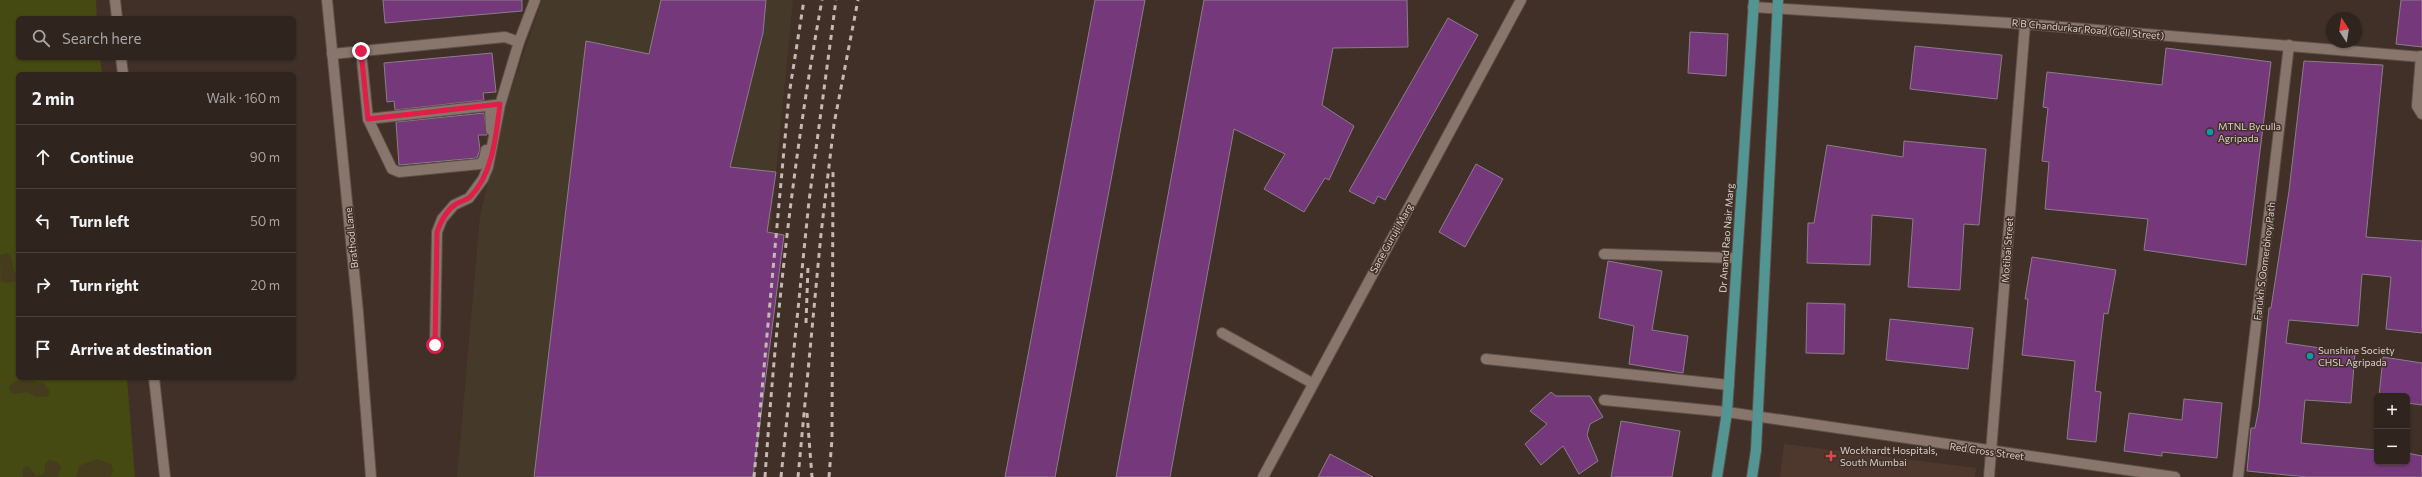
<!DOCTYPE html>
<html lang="en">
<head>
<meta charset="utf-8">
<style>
  :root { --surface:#30241e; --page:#382c27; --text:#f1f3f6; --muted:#a8a4a4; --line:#4b413c }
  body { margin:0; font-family:Commissioner,sans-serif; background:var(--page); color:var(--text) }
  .controls { position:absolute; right:12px; bottom:12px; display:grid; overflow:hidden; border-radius:6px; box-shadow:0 1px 3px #0004 }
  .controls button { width:36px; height:36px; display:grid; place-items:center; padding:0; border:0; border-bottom:1px solid var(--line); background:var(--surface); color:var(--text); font:20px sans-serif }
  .compass { position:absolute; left:2326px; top:12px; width:36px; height:36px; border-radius:50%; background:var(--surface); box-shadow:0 1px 3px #0004; rotate:348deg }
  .stop { position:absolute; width:12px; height:12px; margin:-9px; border:3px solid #e11d48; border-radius:50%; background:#fff }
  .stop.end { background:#e11d48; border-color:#fff; box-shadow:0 1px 4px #0008 }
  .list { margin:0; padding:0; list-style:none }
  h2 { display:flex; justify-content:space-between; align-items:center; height:52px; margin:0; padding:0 16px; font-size:17px }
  h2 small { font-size:13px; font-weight:400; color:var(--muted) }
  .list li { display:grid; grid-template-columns:26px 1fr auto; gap:12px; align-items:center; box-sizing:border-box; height:64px; padding:0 16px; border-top:1px solid var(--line) }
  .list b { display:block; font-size:15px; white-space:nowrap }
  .list em { font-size:13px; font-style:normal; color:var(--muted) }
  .icon { flex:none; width:22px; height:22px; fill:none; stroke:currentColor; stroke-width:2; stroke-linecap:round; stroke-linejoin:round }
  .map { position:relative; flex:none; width:2422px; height:477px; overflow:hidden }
  .search { position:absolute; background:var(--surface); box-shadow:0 1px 3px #0004; left:16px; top:16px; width:280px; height:44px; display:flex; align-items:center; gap:10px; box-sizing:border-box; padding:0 14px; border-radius:6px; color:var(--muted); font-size:15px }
  .panel { position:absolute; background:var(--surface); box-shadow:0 1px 3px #0004; left:16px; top:72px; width:280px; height:308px; border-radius:6px }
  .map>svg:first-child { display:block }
  .built { fill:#4e382d }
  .industrial { fill:#453a2a }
  .green { fill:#454912 }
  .sand { fill:#443c1c }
  .building { fill:#75387a; stroke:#8b7d8b }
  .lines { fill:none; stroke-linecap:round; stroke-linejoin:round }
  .minor-casing { stroke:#5c4f48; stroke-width:12 }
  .major-casing { stroke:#5c4f48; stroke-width:12 }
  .minor { stroke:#88756c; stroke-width:10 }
  .major { stroke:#529593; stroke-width:10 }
  .rail { stroke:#c4b9b3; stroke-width:3; stroke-dasharray:5 5; stroke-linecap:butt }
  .route { stroke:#e11d48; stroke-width:5 }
  .culture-dot { fill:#0f9aa8; stroke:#403028; stroke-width:1.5 }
  .health-dot { fill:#e0444e; stroke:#403028; stroke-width:1.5 }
  .labels { text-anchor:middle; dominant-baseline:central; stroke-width:3; stroke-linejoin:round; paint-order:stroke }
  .street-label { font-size:10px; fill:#d9cfc9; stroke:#403028 }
  .poi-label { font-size:10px; fill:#d9cfc9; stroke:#403028; text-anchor:start }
</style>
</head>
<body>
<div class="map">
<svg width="2422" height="477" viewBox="0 0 2422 477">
  <rect width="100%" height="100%" fill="#403028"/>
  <polygon class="built" points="1784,444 1976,468 1975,477 1780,477"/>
  <polygon class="industrial" points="542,0 793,0 746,477 457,477 480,217 503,114"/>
  <polygon class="green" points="0,0 96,0 97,18 18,18 18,58 100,58 102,74 18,74 18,378 127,378 135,477 0,477"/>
  <g class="sand">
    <polygon points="7,253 11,257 14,272 18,273 18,281 7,283 1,281 0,255"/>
    <polygon points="29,380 45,384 50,393 47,397 36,397 27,392 13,394 10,392 9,386 17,381"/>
    <polygon points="97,459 111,464 113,472 110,477 76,477 79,466"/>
    <polygon points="49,460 57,462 61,467 58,477 23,477 23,468 28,466 36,475 40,476 45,472 45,464"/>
  </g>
  <g class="building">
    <polygon points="383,0 522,0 522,11 385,23"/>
    <polygon points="661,0 766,0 763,33 730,167 776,172 767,232 784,235 753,477 534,477 586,41 649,54"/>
    <polygon points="1095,0 1145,0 1055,477 1005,477"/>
    <polygon points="1204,0 1407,0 1408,47 1333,48 1322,105 1354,126 1329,180 1325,178 1304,212 1264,189 1285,154 1234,129 1170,477 1116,477"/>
    <polygon points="2401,0 2422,0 2422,47 2396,44"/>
    <polygon points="1448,18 1478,35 1385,200 1378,196 1374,204 1349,191"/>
    <polygon points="1690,32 1728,34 1726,76 1688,73"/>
    <polygon points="1915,46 2002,55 1997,99 1910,89"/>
    <polygon points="2166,48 2271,62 2246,265 2144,250 2148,219 2045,209 2049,162 2042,161 2048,108 2043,107 2047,72 2162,85"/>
    <polygon points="492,53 496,92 483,93 484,100 395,110 394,101 387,102 384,63"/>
    <polygon points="2304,61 2383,65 2366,237 2422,241 2422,333 2386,329 2391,277 2362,274 2358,326 2289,320 2286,343 2355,353 2351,403 2305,400 2301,443 2377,450 2377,462 2407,462 2407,453 2422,456 2422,477 2307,477 2247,471 2251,428 2255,428 2259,407 2269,308 2271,308 2289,191"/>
    <polygon points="484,113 487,135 478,135 480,149 477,158 399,165 396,122"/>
    <polygon points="1904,141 1986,149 1979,225 1964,224 1960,290 1908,287 1913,219 1872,215 1870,265 1807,263 1808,223 1814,223 1827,145 1903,157"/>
    <polygon points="1476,164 1503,179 1465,247 1439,232"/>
    <polygon points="2032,257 2116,270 2108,314 2104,313 2095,391 2101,392 2096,442 2067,439 2075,361 2022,355 2028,299 2025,299"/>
    <polygon points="1608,261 1662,271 1652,330 1688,336 1683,373 1629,364 1634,326 1599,318"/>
    <polygon points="1807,303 1845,304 1844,354 1806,353"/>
    <polygon points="1890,319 1973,328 1968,369 1886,360"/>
    <polygon points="2383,357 2422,363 2422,405 2407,403 2407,396 2379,396"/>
    <polygon points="1551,392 1556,396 1590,396 1603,417 1590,424 1587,435 1598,461 1579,474 1563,446 1541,465 1525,444 1547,424 1530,411"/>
    <polygon points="2184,399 2222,403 2217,458 2162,452 2162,456 2124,451 2129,413 2182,420"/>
    <polygon points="1621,421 1680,431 1672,477 1611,477"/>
    <polygon points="1330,454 1373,477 1318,477"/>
  </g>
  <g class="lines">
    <defs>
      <g id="minor">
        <polyline points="115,0 117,18"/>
        <polyline points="327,0 358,312 371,477"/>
        <polyline points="1753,7 2025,24 2422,57"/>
        <polyline points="361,51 368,119 392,169 399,172 480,164 484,159 486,150"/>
        <polyline points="332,54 505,37 519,42"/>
        <polyline points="2421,56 2417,106 2422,114"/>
        <polyline points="121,58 123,74"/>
        <polyline points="490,106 491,130"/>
        <polyline points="368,119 495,105"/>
        <polyline points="1604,254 1737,258"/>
        <polyline points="1222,333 1312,383"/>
        <polyline points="435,345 437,232 442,219 454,205 469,198 483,179 488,167 500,105 519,42 535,0"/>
        <polyline points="1486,359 1729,385"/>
        <polyline points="154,378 165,477"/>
        <polyline points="1604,400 1727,412 2175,477"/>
        <polyline points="1263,477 1521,0"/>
        <polyline points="1989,477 2025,24"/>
        <polyline points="2238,477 2289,45"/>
      </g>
      <g id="major">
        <polyline points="1717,477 1727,412 1754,0"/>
        <polyline points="1752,477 1756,450 1778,0"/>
      </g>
    </defs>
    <use href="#minor" class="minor-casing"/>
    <use href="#major" class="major-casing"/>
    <use href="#minor" class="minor"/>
    <use href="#major" class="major"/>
    <g class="rail">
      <polyline points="806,323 808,267"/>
      <polyline points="807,413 812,477"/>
      <polyline points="754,477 789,95 804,0"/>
      <path d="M765,477c11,-160 28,-319 57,-477"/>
      <polyline points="781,477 809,201 836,0"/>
      <polyline points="798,477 821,234 834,124 858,0"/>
      <polyline points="829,477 832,439 833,172"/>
    </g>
  </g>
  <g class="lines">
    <path class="route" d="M361,51l7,68 132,-15c-4,31 -7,70 -30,93 -4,3 -10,5 -14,7 -10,6 -15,17 -19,28l-2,113"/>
  </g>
  <g class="culture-dot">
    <circle cx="2210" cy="132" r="4"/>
    <circle cx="2310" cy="356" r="4"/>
  </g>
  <path class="health-dot" d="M1829 450h4v4h4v4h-4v4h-4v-4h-4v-4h4z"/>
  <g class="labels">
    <g class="street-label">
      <text transform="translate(2088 29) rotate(5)">R B Chandurkar Road (Gell Street)</text>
      <text transform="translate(351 238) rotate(-96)">Brathod Lane</text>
      <text transform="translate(1391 238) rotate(-61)">Sane Guruji Marg</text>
      <text transform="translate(1726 238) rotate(-86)">Dr Anand Rao Nair Marg</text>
      <text transform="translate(2007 250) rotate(-86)">Motibai Street</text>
      <text transform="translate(2264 261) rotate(-83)">Farukh S Oomerbhoy Path</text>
      <text transform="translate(1987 451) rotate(8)">Red Cross Street</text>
    </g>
    <g class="poi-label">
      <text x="2218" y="126">MTNL Byculla<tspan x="2218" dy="12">Agripada</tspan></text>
      <text x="2318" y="350">Sunshine Society<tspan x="2318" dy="12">CHSL Agripada</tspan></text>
      <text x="1840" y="450">Wockhardt Hospitals,<tspan x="1840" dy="12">South Mumbai</tspan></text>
    </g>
  </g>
</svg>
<div class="controls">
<button>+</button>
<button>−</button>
</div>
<svg class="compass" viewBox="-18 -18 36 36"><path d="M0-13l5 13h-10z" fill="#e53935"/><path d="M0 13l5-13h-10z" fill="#a8a4a4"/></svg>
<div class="stop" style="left:435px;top:345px"></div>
<div class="stop end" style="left:361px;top:51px"></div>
<div class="search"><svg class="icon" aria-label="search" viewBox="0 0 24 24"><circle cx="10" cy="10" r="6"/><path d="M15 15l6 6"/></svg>Search here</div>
<section class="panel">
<h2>2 min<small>Walk · 160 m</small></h2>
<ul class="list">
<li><svg class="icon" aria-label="ahead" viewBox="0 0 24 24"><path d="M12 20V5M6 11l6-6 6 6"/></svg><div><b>Continue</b></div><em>90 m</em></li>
<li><svg class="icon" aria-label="left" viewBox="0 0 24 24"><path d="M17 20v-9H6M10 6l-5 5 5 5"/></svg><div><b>Turn left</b></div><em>50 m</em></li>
<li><svg class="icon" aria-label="right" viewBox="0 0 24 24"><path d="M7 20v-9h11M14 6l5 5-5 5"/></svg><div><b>Turn right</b></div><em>20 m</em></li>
<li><svg class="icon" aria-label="arrive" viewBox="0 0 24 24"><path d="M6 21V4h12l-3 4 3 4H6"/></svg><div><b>Arrive at destination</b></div></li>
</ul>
</section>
</div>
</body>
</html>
